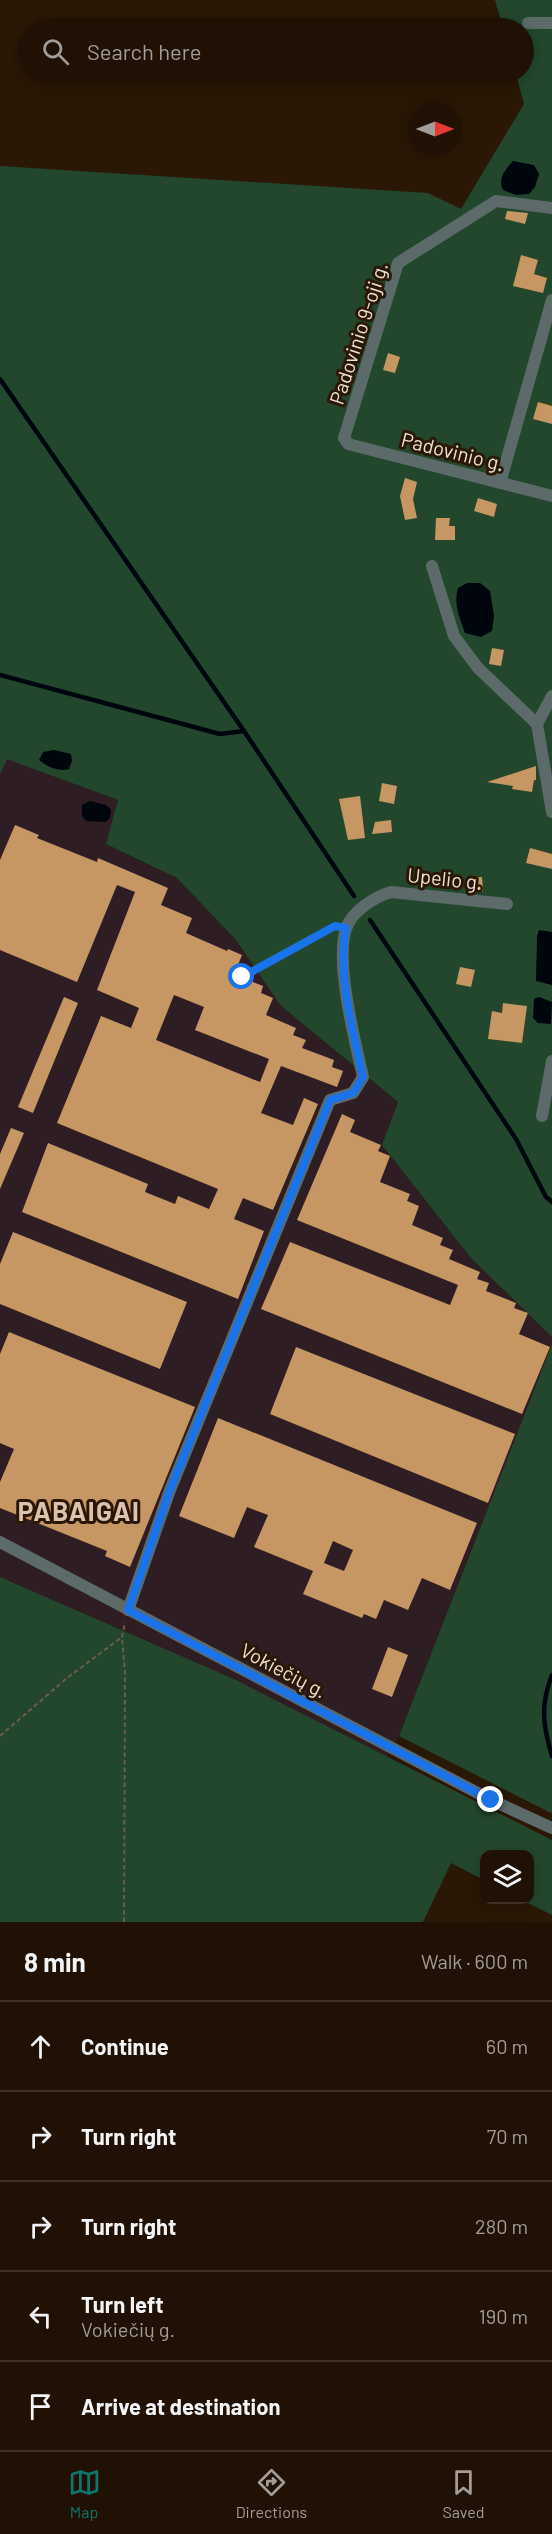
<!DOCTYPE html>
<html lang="en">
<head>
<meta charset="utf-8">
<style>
  :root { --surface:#201104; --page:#281a0e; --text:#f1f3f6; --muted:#a29d9a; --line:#3d3126; --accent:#0f766e }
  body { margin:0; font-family:Barlow,sans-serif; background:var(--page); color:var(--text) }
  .controls { position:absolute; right:18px; bottom:18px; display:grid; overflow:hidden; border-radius:12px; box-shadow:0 3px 15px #0003 }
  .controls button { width:54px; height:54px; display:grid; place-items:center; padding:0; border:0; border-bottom:2px solid var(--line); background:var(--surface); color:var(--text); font:30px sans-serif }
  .compass { position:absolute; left:408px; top:102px; width:54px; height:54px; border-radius:50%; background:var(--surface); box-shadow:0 3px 15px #0003; rotate:90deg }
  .stop { position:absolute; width:18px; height:18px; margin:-14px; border:4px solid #1a73e8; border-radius:50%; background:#fff }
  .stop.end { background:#1a73e8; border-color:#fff; box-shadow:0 2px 6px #0008 }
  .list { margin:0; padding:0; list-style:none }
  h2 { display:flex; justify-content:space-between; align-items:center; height:78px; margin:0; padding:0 24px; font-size:26px }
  h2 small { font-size:20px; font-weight:400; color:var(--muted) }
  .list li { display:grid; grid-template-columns:39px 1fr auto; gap:18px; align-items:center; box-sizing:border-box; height:90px; padding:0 24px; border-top:2px solid var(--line) }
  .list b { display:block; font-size:22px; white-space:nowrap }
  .list p { margin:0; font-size:20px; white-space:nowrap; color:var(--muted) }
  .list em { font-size:20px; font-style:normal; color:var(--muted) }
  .icon { flex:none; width:33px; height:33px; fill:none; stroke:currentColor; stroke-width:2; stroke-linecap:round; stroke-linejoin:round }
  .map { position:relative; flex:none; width:552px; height:1922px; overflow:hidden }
  .search { position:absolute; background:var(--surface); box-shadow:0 3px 15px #0003; left:18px; right:18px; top:18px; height:66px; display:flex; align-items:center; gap:15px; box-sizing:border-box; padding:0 21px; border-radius:33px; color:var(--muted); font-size:22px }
  .sheet { height:528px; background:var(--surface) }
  nav { display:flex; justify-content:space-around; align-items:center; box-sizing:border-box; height:84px; border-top:2px solid var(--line); background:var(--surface); font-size:16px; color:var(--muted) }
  nav a { display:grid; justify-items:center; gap:3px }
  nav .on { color:var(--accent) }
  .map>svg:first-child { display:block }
  .industrial { fill:#2f1d24 }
  .green { fill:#23472d }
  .water { fill:#00060e }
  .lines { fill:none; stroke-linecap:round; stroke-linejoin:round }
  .stream { stroke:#00060e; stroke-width:4.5 }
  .building { fill:#c79763; fill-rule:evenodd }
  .path { stroke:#6e5d4d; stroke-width:2; stroke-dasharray:4.5 3; stroke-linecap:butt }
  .street { stroke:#5c6b6a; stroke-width:12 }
  .route { stroke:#1a73e8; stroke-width:8 }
  .labels { text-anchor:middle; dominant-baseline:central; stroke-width:6; stroke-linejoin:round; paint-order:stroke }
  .street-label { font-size:20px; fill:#ede0d5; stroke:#2a1705 }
  .district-label { font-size:26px; font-weight:bold; letter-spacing:1.5px; fill:#ddc3ad; stroke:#2a1705 }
</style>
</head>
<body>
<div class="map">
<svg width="552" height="1922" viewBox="0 0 552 1922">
  <rect width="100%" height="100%" fill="#2a1705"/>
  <polygon class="industrial" points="7,758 118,800 106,844 177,878 236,940 280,1005 399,1103 382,1145 471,1258 552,1337 552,1344 399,1736 386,1758 234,1679 0,1577 0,775"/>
  <g class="green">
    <polygon points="495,0 552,0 552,1337 471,1258 382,1145 398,1102 280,1005 236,940 177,878 106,844 118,800 7,759 0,775 0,166 428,193 461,209 524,104 516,74 524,74 524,28 503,28"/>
    <polygon points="552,1344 552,1811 551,1813 399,1736"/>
    <polygon points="0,1577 234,1679 552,1840 552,1915 522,1900 530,1900 530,1854 484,1854 484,1880 451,1863 423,1922 0,1922"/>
  </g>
  <g class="water">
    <path d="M513,161l21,4 5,9 -4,13 -6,7 -13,1 -13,-5c-6,-12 3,-21 10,-29z"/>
    <path d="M467,583h13l10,8 4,25 -2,15 -11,6 -16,-4c-5,-15 -12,-30 -7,-45z"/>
    <path d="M54,750l17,4 1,7 -3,8c-11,3 -21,-2 -30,-9l4,-8z"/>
    <polygon points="90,801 106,805 111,810 110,818 105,822 86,821 82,816 82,805"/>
    <polygon points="539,930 552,932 552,985 536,981 537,936"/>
    <polygon points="539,997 552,1002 551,1024 538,1023 533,1018 534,999"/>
  </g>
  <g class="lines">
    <g class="stream">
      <polyline points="0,379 244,731 354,896"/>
      <polyline points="0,675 220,734 244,731"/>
      <polyline points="370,920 516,1139 546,1197 552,1202"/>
      <path d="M552,1675c-12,30 -9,51 0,81"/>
    </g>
  </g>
  <g class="building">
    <polygon points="507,211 528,213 525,224 505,219"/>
    <polygon points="521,255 538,260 534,274 547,278 543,293 513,286"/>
    <polygon points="388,353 400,357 395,373 383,370"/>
    <polygon points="538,402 552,406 552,424 533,419"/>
    <polygon points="405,478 417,482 413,499 417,518 405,520 400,496"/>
    <polygon points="478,498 497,504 494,517 474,511"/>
    <polygon points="436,518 450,518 449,526 455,526 455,540 435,540"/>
    <polygon points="492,648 504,650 501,666 489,664"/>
    <polygon points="536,766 536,780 534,780 532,792 512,789 513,786 487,782"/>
    <polygon points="382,783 397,786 394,804 379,801"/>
    <polygon points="360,796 365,838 348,840 339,799"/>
    <polygon points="391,820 392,832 372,834 375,822"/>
    <path d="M15,825l24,10 -2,3 60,24 1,-4 70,30 -7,17 31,13 -6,15 41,18 1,-2 14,6 -8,20 29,11 -2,7 12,5 -7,17 30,13 -3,7 13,5 -4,8 32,12 -2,7 11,4 -6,16 -56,-21 -20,47 32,12 11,-27 14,6 -45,106 -30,-12 -9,21 30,12 -26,68 -216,-87 26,-69 100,41 -3,8 30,12 3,-8 31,13 9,-20 -161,-66 44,-107 30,12 8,-20 -42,-18 38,-98 -18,-7 -40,97 -77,-32v-90zM174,995l30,12 -9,23 74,29 -9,23 -104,-42z"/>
    <polygon points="530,848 552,854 552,869 526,863"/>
    <polygon points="482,877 483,891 468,892 467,878"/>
    <polygon points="460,967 475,970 471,987 456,984"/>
    <polygon points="64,997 78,1003 33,1113 18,1107"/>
    <polygon points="503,1003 527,1006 522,1043 488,1039 492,1011 502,1013"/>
    <polygon points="342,1114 355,1120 350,1132 381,1145 378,1151 390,1156 380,1182 410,1194 407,1201 419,1206 412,1225 443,1238 440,1245 453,1250 449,1259 480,1272 477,1279 489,1283 486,1291 516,1303 514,1308 528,1313 519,1334 550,1347 522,1414 261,1309 290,1242 450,1305 458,1285 297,1220"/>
    <polygon points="11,1128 24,1133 0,1189 0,1154"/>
    <polygon points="13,1232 187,1302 160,1369 0,1304 0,1264"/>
    <polygon points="9,1332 195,1407 130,1567 105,1556 107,1551 0,1508 0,1482 14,1449 0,1443 0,1354"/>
    <polygon points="296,1347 515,1434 488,1503 270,1414"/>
    <path d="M218,1418l259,105 -27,67 -28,-12 -14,32 -24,-10 -8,19 -12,-5 -2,4 -59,-24 10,-23 -59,-24 14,-32 -21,-8 -13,31 -55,-22zM333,1541l20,9 -9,21 -20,-8z"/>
    <polygon points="388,1647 408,1655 392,1697 372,1689"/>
  </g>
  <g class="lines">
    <g class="path">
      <polyline points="242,977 332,928"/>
      <polyline points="0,1736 67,1678 122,1637"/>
      <polyline points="124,1922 125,1673 122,1637 125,1622"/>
    </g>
    <g class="street">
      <polyline points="528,23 552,23"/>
      <polyline points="552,208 496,201 398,263 344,438 348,444 552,496"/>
      <polyline points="500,483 552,300"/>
      <polyline points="432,566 454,636 478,668 537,724"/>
      <polyline points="552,696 537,724 552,812"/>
      <polyline points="542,1116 552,1061"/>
      <polyline points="0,1542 491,1800 552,1828"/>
      <path d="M128,1610l42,-120 160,-390 23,-7 10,-16c-8,-36 -28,-114 -17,-148 5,-17 28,-32 45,-37l116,12"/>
    </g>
  </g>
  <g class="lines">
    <path class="route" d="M242,977l93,-51 11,2c-9,48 7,102 17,149l-10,16 -23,7 -160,390 -42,120 363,190"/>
  </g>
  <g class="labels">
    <g class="street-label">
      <text transform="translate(358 333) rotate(-72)">Padovinio 9-oji g.</text>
      <text transform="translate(453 451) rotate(14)">Padovinio g.</text>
      <text transform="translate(445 878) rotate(6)">Upelio g.</text>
      <text transform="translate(284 1670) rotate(28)">Vokiečių g.</text>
    </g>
    <g class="district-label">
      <text x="79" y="1510">PABAIGAI</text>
    </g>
  </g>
</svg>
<div class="controls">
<button><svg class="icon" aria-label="layers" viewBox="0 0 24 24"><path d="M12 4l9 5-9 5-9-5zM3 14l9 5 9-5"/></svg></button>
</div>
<svg class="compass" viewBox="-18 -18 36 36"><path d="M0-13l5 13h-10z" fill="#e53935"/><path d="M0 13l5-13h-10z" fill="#a29d9a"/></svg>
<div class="stop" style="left:242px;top:977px"></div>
<div class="stop end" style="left:491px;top:1800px"></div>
<div class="search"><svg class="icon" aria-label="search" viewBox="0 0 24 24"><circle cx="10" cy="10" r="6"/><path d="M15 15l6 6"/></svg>Search here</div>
</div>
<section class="sheet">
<h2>8 min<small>Walk · 600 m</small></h2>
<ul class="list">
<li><svg class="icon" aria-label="ahead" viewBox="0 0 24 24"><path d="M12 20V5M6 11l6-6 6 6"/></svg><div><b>Continue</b></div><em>60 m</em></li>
<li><svg class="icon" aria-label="right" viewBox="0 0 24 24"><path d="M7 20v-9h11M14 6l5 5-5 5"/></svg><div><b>Turn right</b></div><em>70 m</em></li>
<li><svg class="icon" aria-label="right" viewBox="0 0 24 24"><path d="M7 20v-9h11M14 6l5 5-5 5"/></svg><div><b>Turn right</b></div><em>280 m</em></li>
<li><svg class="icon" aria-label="left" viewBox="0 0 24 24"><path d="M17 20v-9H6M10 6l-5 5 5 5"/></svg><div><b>Turn left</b><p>Vokiečių g.</p></div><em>190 m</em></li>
<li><svg class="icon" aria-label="arrive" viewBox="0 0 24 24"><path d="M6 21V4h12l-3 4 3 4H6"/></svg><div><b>Arrive at destination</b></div></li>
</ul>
</section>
<nav>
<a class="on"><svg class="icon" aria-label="map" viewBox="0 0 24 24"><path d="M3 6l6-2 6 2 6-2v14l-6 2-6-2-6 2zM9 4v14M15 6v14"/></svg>Map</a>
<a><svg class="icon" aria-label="directions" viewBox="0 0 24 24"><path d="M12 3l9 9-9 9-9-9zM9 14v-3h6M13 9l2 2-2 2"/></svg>Directions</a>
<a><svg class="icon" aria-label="saved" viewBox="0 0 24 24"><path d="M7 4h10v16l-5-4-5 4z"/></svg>Saved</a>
</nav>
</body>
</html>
